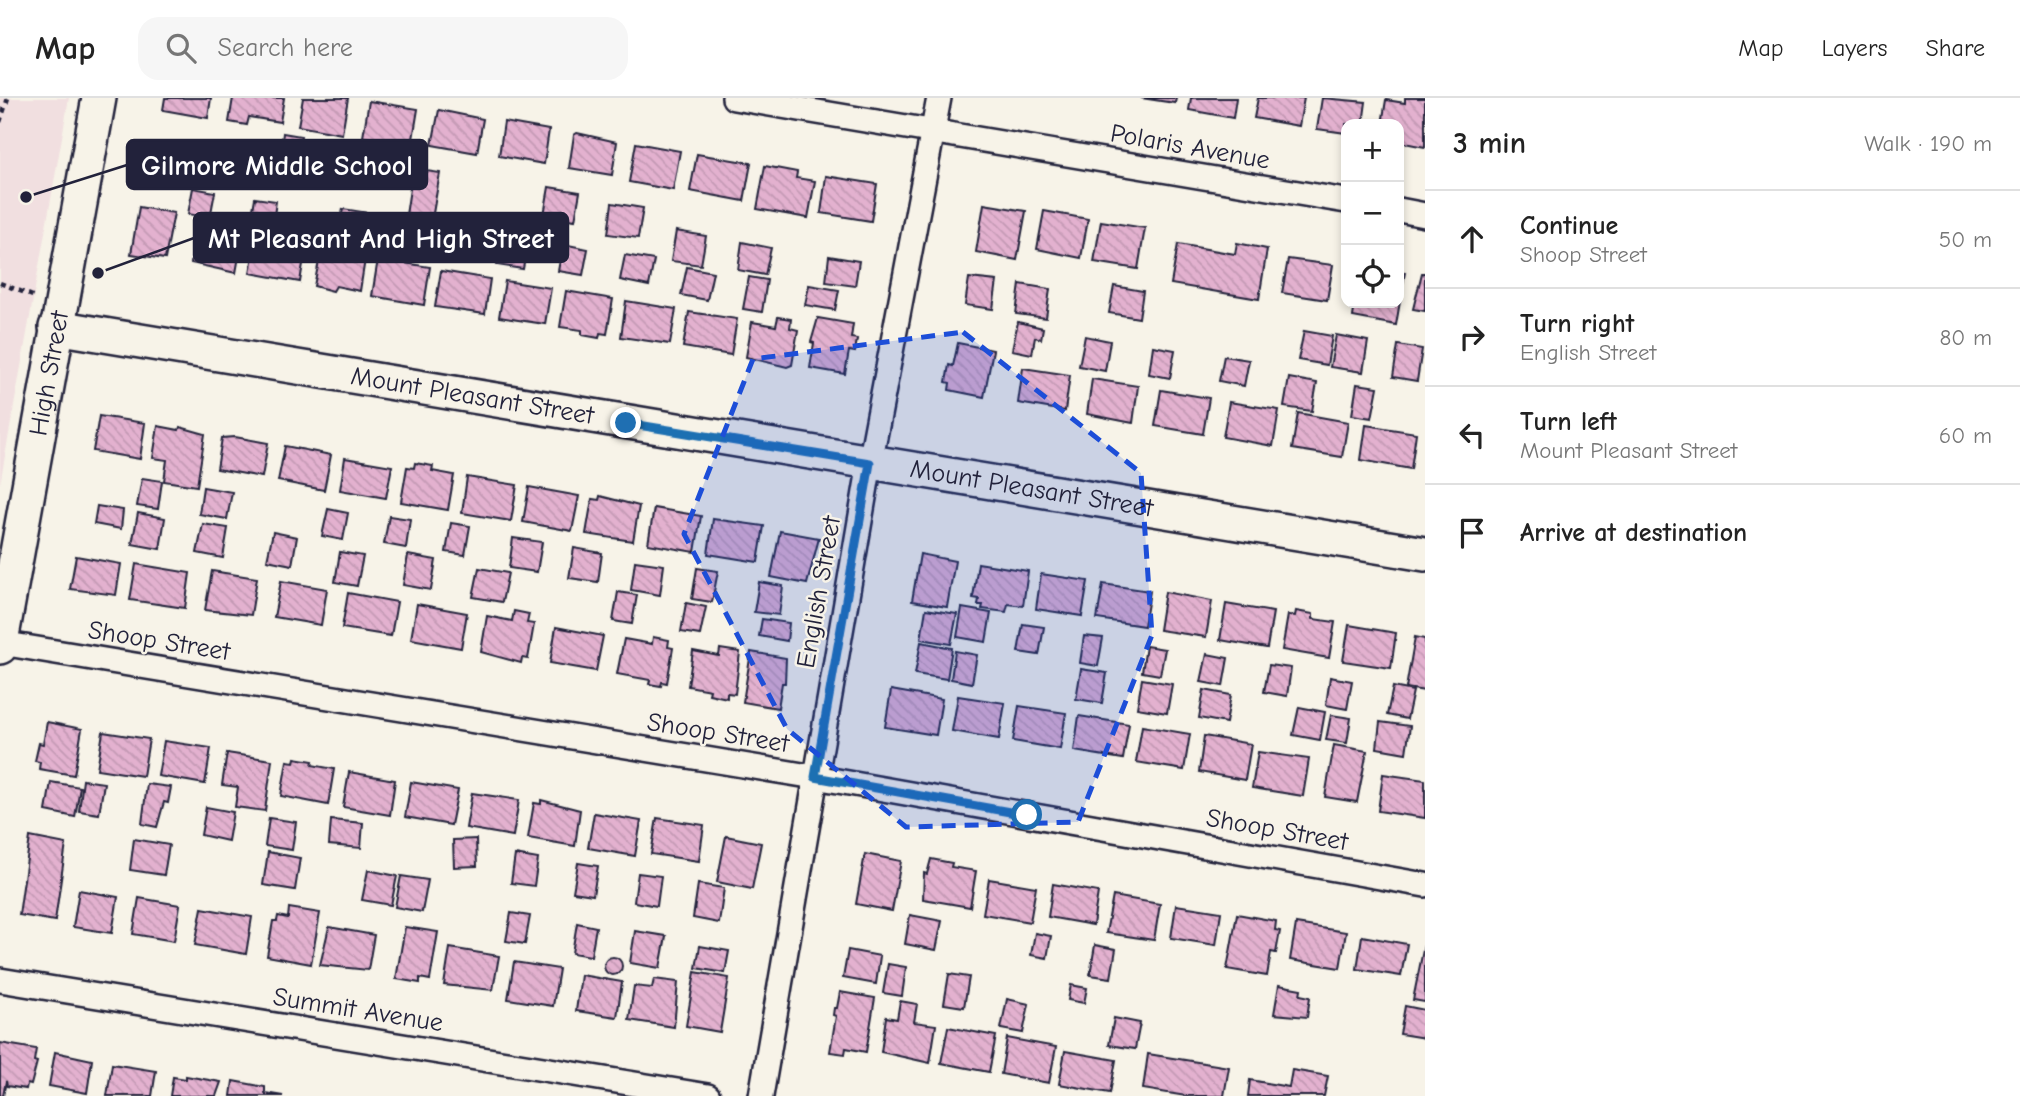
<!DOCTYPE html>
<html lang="en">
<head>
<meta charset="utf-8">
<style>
  :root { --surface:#fff; --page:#f6f6f6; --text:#222; --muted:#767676; --line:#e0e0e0 }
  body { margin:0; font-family:"Comic Neue",sans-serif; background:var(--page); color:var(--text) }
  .controls { position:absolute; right:21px; top:21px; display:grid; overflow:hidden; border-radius:14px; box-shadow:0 4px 10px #0003 }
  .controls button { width:63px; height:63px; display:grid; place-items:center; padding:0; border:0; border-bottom:2px solid var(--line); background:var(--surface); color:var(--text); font:35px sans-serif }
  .stop { position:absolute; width:21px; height:21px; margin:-16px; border:5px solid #1f6fb2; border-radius:50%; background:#fff }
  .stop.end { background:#1f6fb2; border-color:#fff; box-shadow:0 2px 7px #0008 }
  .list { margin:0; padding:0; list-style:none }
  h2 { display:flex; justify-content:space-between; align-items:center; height:91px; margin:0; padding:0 28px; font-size:30px }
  h2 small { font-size:23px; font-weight:400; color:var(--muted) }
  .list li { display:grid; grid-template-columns:46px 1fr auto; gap:21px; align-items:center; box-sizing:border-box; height:98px; padding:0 28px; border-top:2px solid var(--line) }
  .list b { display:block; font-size:26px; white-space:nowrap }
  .list p { margin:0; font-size:23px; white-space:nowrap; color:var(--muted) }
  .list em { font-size:23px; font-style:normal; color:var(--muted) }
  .icon { flex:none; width:38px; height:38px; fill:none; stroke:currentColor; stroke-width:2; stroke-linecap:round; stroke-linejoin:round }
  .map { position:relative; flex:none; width:1425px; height:998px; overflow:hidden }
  header { display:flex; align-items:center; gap:42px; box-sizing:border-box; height:98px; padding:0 35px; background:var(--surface); border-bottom:2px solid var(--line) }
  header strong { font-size:33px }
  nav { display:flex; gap:38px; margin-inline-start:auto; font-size:24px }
  .search { width:490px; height:63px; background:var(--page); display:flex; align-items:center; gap:18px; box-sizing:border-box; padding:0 24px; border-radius:21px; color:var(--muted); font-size:26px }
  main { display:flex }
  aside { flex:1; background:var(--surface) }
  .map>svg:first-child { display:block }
  .built { fill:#f1dfe0 }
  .building { fill:url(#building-back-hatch); stroke:#22223b; stroke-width:2 }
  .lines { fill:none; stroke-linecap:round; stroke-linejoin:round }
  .street-casing { stroke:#22223b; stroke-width:28 }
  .secondary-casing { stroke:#22223b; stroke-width:38 }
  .path { stroke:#22223b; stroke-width:4.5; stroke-dasharray:5 5; stroke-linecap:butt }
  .street { stroke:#f7f3e8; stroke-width:23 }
  .secondary { stroke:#f7f3e8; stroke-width:33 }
  .route { stroke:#1f6fb2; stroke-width:9 }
  .marked { fill:#1d4ed8; fill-opacity:0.2; stroke:#1d4ed8; stroke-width:5; stroke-dasharray:14 9; stroke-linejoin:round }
  .labels { text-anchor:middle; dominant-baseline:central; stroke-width:5; stroke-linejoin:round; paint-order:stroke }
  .street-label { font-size:26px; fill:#22223b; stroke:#f7f3e8 }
  .leader { fill:none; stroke:#22223b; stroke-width:2.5 }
  .callout-dot { fill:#22223b; stroke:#f7f3e8; stroke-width:2.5 }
  .callout { fill:#22223b; stroke:#22223b; stroke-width:2.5 }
  .callout-label { font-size:28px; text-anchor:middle; font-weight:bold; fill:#fff }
</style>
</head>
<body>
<header>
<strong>Map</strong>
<div class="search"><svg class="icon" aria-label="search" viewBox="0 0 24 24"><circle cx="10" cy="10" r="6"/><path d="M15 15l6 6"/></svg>Search here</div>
<nav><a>Map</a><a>Layers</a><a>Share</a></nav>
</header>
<main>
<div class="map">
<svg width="1425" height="998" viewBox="0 0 1425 998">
  <defs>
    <pattern id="building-back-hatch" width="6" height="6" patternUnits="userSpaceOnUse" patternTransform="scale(1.75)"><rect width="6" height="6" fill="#e3b1cf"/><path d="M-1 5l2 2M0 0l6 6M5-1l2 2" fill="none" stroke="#c298b3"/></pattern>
  </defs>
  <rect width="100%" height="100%" fill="#f7f3e8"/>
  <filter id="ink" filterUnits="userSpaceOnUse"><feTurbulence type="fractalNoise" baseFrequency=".0143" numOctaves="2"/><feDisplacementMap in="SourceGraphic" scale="14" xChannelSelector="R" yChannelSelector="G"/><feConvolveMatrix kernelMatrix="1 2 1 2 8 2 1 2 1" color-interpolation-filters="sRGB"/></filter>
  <g filter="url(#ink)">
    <polygon class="built" points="0,0 69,0 0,386"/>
    <g class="building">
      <polygon points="165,0 211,0 208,20 163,12"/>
      <polygon points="233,0 284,0 280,24 249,19 247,27 229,24"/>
      <polygon points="303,0 348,0 342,36 298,28"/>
      <polygon points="1141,0 1176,0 1175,5"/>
      <polygon points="1191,0 1236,0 1233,20 1189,12"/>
      <polygon points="1258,0 1304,0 1299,28 1254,20"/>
      <polygon points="1322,0 1366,4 1363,26 1346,26 1346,35 1317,31"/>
      <polygon points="1405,0 1425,0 1425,49 1399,44 1399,26 1382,26 1386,2 1405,5"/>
      <polygon points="369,3 418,11 412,47 363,39"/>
      <polygon points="439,12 483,21 477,55 432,47"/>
      <polygon points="504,24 549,32 544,66 499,58"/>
      <polygon points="283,35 301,38 295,70 279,67"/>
      <polygon points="577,35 617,44 612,77 569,70 574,37"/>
      <polygon points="636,45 680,53 673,92 629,84"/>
      <polygon points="697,56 751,65 744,103 690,93"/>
      <polygon points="765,68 797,74 796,80 815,83 808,120 757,111"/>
      <polygon points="413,71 440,75 432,121 406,117"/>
      <polygon points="826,78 877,86 871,123 821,115"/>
      <polygon points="549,89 580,94 575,122 544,117"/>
      <polygon points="193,90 215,94 210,120 188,116"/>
      <polygon points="255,100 276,103 272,132 250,129"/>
      <polygon points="612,105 643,110 638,140 608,136"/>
      <polygon points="984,106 1026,113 1017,162 976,154"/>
      <polygon points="139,109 174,115 165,161 131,156"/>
      <polygon points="343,111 375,116 369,146 337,141"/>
      <polygon points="1044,113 1088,121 1081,160 1037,151"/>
      <polygon points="1101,123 1145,130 1138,171 1094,164"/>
      <polygon points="198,128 243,136 236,175 191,165"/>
      <polygon points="284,131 303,134 301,147 306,148 300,184 250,175 256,140 281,144"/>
      <polygon points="676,133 706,138 701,167 671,163"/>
      <polygon points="502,138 528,143 523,171 497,167"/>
      <polygon points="742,144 771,150 765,177 738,172"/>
      <polygon points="1237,145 1267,151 1259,201 1171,186 1178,146 1235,156"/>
      <polygon points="563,146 588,151 583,177 558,173"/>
      <polygon points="337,150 344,152 343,156 365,161 360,193 336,188 333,193 314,188 321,153 336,156"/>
      <polygon points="625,157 654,162 649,188 620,182"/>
      <polygon points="829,158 859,163 855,188 826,184"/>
      <polygon points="378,161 430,169 424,207 372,198"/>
      <polygon points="1288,161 1333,167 1327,202 1282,195"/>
      <polygon points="687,169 713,174 707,202 681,197"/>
      <polygon points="441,173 490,181 485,216 435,209"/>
      <polygon points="1399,173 1405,174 1396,227 1353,219 1355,205 1399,205"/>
      <polygon points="1422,175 1425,175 1425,213 1413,211"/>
      <polygon points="749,179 767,182 762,214 743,211"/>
      <polygon points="969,180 997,183 993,211 965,207"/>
      <polygon points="505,183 551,190 545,226 499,219"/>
      <polygon points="1020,186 1050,191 1046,220 1016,216"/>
      <polygon points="809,187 839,192 835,212 805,207"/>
      <polygon points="1114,188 1143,193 1139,220 1109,215"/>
      <polygon points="566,193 613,201 607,236 600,235 599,240 582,237 582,232 560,229"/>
      <polygon points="626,203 676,211 670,246 621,239"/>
      <polygon points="689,214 737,221 731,257 683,249"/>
      <polygon points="778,219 791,221 790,230 798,232 792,267 787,269 746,259 752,224 776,228"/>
      <polygon points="818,220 853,226 851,240 857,241 855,254 849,253 845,276 810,270 814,245 811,244"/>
      <polygon points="1018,224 1043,230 1041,241 1035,239 1032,256 1012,252"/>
      <polygon points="1304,233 1332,238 1327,267 1298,262"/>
      <polygon points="1336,237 1368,243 1363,274 1330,269"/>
      <polygon points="1085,238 1110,243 1105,273 1079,268"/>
      <polygon points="958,245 993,252 984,299 949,292 950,285 946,284 949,267 953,268"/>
      <polygon points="1398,247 1422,251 1417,283 1393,279"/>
      <polygon points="1153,248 1175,252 1170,280 1149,276"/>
      <polygon points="1224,258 1249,262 1244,288 1219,283"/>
      <polygon points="1023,270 1070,277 1065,313 1018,305"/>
      <polygon points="1289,280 1317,285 1312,313 1284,309"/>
      <polygon points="1092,281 1138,288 1133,325 1087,316"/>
      <polygon points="1357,286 1378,289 1372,320 1352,317"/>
      <polygon points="1161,292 1209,300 1203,336 1155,328"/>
      <polygon points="1229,304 1279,312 1273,348 1223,339"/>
      <polygon points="1298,315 1348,324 1342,359 1292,351"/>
      <polygon points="99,318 145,325 140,361 93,353"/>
      <polygon points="1366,327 1416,335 1411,371 1361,362"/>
      <polygon points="158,328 179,332 180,329 205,336 197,388 164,383 167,362 153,360"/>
      <polygon points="235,339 268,345 262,379 217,371 222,340"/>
      <polygon points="285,348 331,357 324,392 278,383"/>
      <polygon points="345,360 392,368 386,400 340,392"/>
      <polygon points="415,365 433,368 432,373 454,377 448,412 401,404 407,369 414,370"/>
      <polygon points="467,379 517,387 511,423 462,415"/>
      <polygon points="142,380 162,383 158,411 137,408"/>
      <polygon points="203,389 232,394 227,421 199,416"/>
      <polygon points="529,389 579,398 572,433 523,424"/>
      <polygon points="600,398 639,408 633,443 586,436 592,401 599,402"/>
      <polygon points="97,408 123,412 121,431 94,426"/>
      <polygon points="654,410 701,418 695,454 648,446"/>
      <polygon points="328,411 348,415 343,442 322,438"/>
      <polygon points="138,415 165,420 160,451 132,446"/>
      <polygon points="389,418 410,421 406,450 384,446"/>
      <polygon points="713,421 764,428 758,464 708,456"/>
      <polygon points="451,425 470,428 465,457 446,454"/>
      <polygon points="203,426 228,430 223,460 197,455"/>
      <polygon points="780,433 819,440 807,486 771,479"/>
      <polygon points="273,434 297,439 292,467 267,462"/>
      <polygon points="513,440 542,444 537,474 509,470"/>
      <polygon points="574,450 602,455 598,484 569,480"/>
      <polygon points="340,454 363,458 357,488 335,484"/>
      <polygon points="920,456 955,463 947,509 912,503"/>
      <polygon points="408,457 436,462 431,492 403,487"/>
      <polygon points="76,458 121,466 116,497 70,491"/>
      <polygon points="635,463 664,467 660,497 631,492"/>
      <polygon points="978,465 1028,473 1023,508 1008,506 1006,514 982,511 983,507 978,507 979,501 973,500"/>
      <polygon points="136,466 190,475 185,510 130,502"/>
      <polygon points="479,470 508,475 502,504 473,499"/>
      <polygon points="697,470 718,473 712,504 692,501"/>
      <polygon points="212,473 257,480 251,517 205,512"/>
      <polygon points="1041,476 1088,483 1082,518 1036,511"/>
      <polygon points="281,483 327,491 321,527 274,519"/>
      <polygon points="759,484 783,488 779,517 754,514"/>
      <polygon points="1103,486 1150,493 1144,528 1097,521"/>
      <polygon points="618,494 637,497 632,526 613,523"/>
      <polygon points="1165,494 1212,503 1206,539 1159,532"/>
      <polygon points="348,495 397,504 391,538 342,530"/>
      <polygon points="686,505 706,509 700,537 681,534"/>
      <polygon points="417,506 467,515 461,550 411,541"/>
      <polygon points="1226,506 1273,514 1267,550 1220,542"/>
      <polygon points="962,510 991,515 986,544 957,539"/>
      <polygon points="926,511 957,516 951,546 921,541"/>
      <polygon points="514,513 529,516 527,525 534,526 528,561 522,560 521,565 481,554 487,518 512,523"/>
      <polygon points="1296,513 1313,516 1313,521 1335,524 1329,560 1282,552 1288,517 1295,518"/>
      <polygon points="762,521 789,525 787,543 759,538"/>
      <polygon points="1023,526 1044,529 1039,557 1018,554"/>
      <polygon points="1349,527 1396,535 1391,570 1343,563"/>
      <polygon points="556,529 603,538 596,573 550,565"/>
      <polygon points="1084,538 1103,540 1098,568 1080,565"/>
      <polygon points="653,539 669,542 668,549 673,550 667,585 662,584 661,588 649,586 650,582 617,576 624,541 652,546"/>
      <polygon points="1415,539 1425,541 1425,593 1406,590"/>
      <polygon points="921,544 952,550 947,581 915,576"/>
      <polygon points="1146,548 1165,551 1160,577 1142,574"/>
      <polygon points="720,551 740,554 735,596 727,595 727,600 709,596 710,592 688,588 693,553 719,558"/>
      <polygon points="955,553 977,557 972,585 951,581"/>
      <polygon points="751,554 786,560 785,585 782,585 778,610 743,604"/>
      <polygon points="1207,556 1228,560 1223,588 1201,584"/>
      <polygon points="1269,567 1291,570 1287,598 1264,594"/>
      <polygon points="1081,571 1107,575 1102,605 1076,601"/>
      <polygon points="1330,579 1352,583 1347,611 1326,607"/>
      <polygon points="1142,581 1172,586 1167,615 1137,610"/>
      <polygon points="1393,589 1413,593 1407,621 1387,617"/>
      <polygon points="891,592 942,601 936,637 885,629"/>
      <polygon points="1204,592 1231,597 1226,625 1199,620"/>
      <polygon points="958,598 1005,605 999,641 952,633"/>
      <polygon points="1019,608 1066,615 1060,651 1013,643"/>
      <polygon points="1299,609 1325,614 1320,642 1293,637"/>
      <polygon points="1331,617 1351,620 1347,645 1326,642"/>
      <polygon points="1079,618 1129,626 1123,661 1074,653"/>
      <polygon points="47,624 82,631 74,677 39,671 40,664 35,663 39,645 43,646"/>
      <polygon points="1380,624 1410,628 1406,655 1377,650"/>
      <polygon points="1142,628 1190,636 1184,672 1136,664"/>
      <polygon points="103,634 149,641 143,678 97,671"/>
      <polygon points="1204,638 1251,646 1245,682 1199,674"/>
      <polygon points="164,643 211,650 205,686 158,678"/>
      <polygon points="1334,647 1367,653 1357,704 1325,699"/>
      <polygon points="1258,654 1309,661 1303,698 1252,690"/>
      <polygon points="227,655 272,662 265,713 235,709 238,689 222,687"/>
      <polygon points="295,660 313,663 312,667 334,671 328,707 281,698 287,663 294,664"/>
      <polygon points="349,674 395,682 390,717 343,709"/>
      <polygon points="1383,676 1425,682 1425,720 1378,713"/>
      <polygon points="83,682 104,685 99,716 79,713"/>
      <polygon points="51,684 80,689 75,719 46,713"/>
      <polygon points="411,684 458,692 451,727 405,719"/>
      <polygon points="147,686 171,689 168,705 164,704 157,729 142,726"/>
      <polygon points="472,695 519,702 513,738 466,730"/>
      <polygon points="541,702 580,712 575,748 528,740 534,705 541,706"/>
      <polygon points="206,709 233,714 228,743 201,737"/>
      <polygon points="594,715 641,723 635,758 588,750"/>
      <polygon points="269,720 296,724 292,752 265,748"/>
      <polygon points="657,720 704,727 699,763 651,756"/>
      <polygon points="331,722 363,725 361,750 329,747"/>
      <polygon points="726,738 761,745 752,791 717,784"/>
      <polygon points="30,739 66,746 55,823 19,817"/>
      <polygon points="134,741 169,747 164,777 130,772"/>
      <polygon points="476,741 477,768 454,769 453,742"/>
      <polygon points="268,754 300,760 295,792 263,787"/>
      <polygon points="865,756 901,763 892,813 856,806"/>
      <polygon points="515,757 538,761 534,788 511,785"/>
      <polygon points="931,761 952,765 951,769 976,773 970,809 923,801 924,775 927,776"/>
      <polygon points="578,765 598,768 593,797 573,794"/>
      <polygon points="368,772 397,778 391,807 362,802"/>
      <polygon points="638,775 661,778 657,808 634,804"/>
      <polygon points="401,778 428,782 422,814 395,809"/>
      <polygon points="989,781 1036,789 1030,824 983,816"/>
      <polygon points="698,786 724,790 719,825 693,820"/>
      <polygon points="1053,786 1098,794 1093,827 1048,819"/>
      <polygon points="79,792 118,799 112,835 73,829"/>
      <polygon points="1113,798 1160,806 1154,842 1106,835"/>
      <polygon points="139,800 180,807 174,843 133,836"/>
      <polygon points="1176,807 1221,814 1216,847 1171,840"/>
      <polygon points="202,810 252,819 246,856 195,847"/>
      <polygon points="289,810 320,815 311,866 267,858 273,823 277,823 278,818 288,820"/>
      <polygon points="511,815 530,818 525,846 506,843"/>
      <polygon points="1237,816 1276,823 1275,832 1280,833 1276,855 1271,854 1267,878 1227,871"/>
      <polygon points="910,817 942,823 936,852 905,846"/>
      <polygon points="577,825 596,829 591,858 572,855"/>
      <polygon points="1296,826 1346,834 1340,870 1290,862"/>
      <polygon points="329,829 374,837 368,872 320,867"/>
      <polygon points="405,829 438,834 430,882 420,880 420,885 396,881"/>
      <polygon points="635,833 666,838 660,870 630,865"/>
      <polygon points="1035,835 1051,838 1047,860 1031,857"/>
      <polygon points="1362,838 1407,846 1401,878 1357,871"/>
      <polygon points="1095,847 1116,851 1111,880 1090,877"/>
      <polygon points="1424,847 1425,847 1425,904 1413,902"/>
      <polygon points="700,848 729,853 725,875 696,870"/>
      <polygon points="450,850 499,858 493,892 444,887"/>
      <polygon points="848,852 880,858 876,886 843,880"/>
      <circle cx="613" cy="868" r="9"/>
      <polygon points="514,864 559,871 553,908 508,901"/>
      <polygon points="888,866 906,869 902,898 883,895"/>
      <polygon points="695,874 729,880 720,934 686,928"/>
      <polygon points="949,876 969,879 964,909 944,906"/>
      <polygon points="581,877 622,884 617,919 576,913"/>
      <polygon points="654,881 678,884 674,929 629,922 634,888 652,890"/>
      <polygon points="1071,887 1087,890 1084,905 1068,902"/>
      <polygon points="1279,887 1301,891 1300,897 1310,899 1307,919 1274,916"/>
      <polygon points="840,894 875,900 866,954 846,950 845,956 830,954 836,918 833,917 834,910 837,910"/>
      <polygon points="1007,901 1029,906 1023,935 1001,931"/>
      <polygon points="900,903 917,906 914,924 936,927 930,965 881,954 886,919 897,921"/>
      <polygon points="1405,908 1425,912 1425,940 1400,936"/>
      <polygon points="1114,920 1140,925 1135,951 1109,947"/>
      <polygon points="948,929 996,938 989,974 941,965"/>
      <polygon points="1007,940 1056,949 1049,985 1001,976"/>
      <polygon points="0,945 36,951 34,963 37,964 31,987 27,986 26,991 7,988 6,983 3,998 0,998"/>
      <polygon points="1065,953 1116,962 1110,995 1059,986"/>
      <polygon points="55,954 92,962 87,995 49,988"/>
      <polygon points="1148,956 1229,969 1224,998 1186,998 1143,991"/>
      <polygon points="112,966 156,973 152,998 107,998"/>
      <polygon points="1292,972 1328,978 1324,998 1248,998 1250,982 1289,989"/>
      <polygon points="186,978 221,984 216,998 170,998 173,979 186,981"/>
      <polygon points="233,983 265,989 265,995 283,998 231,998"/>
    </g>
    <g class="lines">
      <defs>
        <g id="street">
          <polyline points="734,0 1346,103"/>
          <polyline points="1399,112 1425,117"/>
          <polyline points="1,545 815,679 1425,787"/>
          <polyline points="0,882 708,998"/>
          <polyline points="761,998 870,365 939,0"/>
        </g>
        <g id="secondary">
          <path id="s1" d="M56,229l1369,227"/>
          <path id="s2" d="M0,549l99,-549"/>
        </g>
      </defs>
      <use href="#street" class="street-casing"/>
      <use href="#secondary" class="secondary-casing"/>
      <g class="path">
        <polyline points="0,24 8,0"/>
        <polyline points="0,185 35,199"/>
      </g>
      <use href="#street" class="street"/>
      <use href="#secondary" class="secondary"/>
    </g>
  </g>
  <g class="lines" filter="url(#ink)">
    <polyline class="route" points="626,325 870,365 815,679 1027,717"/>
  </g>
  <path class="marked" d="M963,234l178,141 11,162 -74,187 -172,5 -119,-98 -103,-195 69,-175z"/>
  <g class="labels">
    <g class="street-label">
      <text transform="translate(1190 49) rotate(10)">Polaris Avenue</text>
      <text stroke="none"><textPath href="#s2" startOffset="278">High Street</textPath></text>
      <text stroke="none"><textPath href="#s1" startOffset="422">Mount Pleasant Street</textPath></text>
      <text stroke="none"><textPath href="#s1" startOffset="989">Mount Pleasant Street</textPath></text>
      <text transform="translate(819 494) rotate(-80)">English Street</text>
      <text transform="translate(159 543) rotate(9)">Shoop Street</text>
      <text transform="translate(718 635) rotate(9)">Shoop Street</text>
      <text transform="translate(1277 732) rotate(10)">Shoop Street</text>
      <text transform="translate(358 912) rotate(9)">Summit Avenue</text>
    </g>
  </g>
  <path class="leader" d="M26 99L127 67M98 175L194 140"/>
  <g class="callout-dot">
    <circle cx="26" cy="99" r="7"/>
    <circle cx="98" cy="175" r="7"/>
  </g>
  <g class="callout">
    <rect x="127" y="42" width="300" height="49" rx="7"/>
    <rect x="194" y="115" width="374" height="49" rx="7"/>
  </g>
  <g class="callout-label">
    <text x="277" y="77">Gilmore Middle School</text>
    <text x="381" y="150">Mt Pleasant And High Street</text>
  </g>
</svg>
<div class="controls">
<button>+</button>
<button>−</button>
<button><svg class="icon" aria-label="locate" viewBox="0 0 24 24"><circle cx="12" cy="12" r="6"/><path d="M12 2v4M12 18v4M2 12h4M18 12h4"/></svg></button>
</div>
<div class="stop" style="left:1027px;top:717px"></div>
<div class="stop end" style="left:626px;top:325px"></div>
</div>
<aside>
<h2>3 min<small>Walk · 190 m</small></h2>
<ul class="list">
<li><svg class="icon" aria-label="ahead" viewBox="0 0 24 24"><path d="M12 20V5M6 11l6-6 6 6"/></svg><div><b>Continue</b><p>Shoop Street</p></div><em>50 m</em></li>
<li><svg class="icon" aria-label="right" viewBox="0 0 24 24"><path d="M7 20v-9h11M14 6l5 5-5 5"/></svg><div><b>Turn right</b><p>English Street</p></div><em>80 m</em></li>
<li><svg class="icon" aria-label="left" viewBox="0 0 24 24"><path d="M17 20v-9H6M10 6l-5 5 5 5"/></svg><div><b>Turn left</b><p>Mount Pleasant Street</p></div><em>60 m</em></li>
<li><svg class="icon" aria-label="arrive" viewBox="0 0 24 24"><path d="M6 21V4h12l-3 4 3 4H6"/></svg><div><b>Arrive at destination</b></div></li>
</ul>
</aside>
</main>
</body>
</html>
